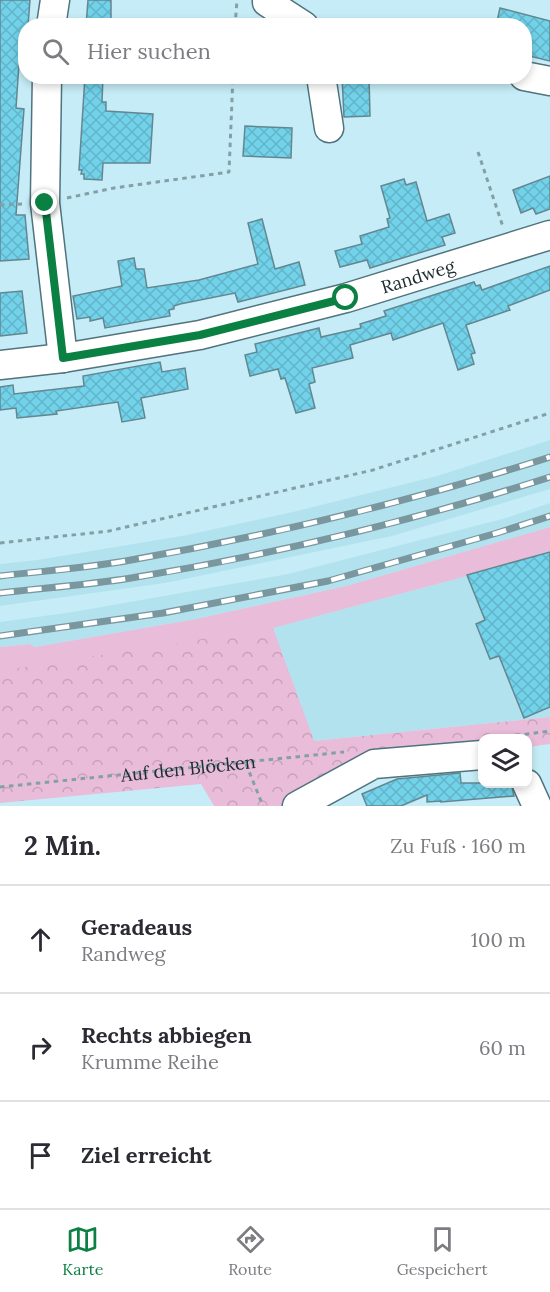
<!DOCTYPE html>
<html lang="de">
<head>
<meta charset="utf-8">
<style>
  :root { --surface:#fff; --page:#f7f7f7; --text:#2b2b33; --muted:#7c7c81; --line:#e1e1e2; --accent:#0b8043 }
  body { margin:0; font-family:Lora,serif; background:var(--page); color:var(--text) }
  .controls { position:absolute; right:18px; bottom:18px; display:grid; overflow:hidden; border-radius:12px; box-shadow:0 3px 9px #0003 }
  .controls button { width:54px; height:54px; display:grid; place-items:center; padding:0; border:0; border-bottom:2px solid var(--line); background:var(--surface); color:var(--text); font:30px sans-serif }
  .stop { position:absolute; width:18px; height:18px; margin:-14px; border:4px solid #0b8043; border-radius:50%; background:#fff }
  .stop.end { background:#0b8043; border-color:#fff; box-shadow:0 2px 6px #0008 }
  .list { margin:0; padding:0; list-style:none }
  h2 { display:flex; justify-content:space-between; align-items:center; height:78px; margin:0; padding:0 24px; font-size:26px }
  h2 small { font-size:20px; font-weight:400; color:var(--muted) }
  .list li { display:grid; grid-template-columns:39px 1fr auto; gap:18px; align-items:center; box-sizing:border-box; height:108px; padding:0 24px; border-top:2px solid var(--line) }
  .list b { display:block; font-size:22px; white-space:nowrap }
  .list p { margin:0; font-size:20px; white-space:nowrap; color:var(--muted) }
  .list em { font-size:20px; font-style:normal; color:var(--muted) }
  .icon { flex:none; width:33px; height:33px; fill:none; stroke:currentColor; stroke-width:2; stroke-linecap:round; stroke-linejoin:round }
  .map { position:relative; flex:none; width:550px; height:806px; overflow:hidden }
  .search { position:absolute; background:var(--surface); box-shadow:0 3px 9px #0003; left:18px; right:18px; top:18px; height:66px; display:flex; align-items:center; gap:15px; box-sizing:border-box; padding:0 21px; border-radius:24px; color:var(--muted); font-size:22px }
  .sheet { height:402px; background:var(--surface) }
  nav { display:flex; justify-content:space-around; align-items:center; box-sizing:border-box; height:84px; border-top:2px solid var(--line); background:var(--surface); font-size:16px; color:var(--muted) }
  nav a { display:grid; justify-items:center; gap:3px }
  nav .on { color:var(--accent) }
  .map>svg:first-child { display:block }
  .built { fill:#b3e2ef }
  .green { fill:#e9bcd9 }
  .park { fill:url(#park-crowns) }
  .building { fill:url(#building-cross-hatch); stroke:#638791; stroke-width:1.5 }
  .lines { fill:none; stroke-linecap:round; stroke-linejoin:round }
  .minor-casing { stroke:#50737d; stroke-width:31 }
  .path { stroke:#83a0a7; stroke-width:3; stroke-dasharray:4.5 4.5; stroke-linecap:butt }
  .minor { stroke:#fff; stroke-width:28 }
  .rail-casing { stroke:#7a969e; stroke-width:7 }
  .rail { stroke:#fff; stroke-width:4.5; stroke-dasharray:14; stroke-linecap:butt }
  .route { stroke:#0b8043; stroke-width:8 }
  .labels { text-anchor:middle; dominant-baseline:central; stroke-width:5; stroke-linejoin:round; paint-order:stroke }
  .street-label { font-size:18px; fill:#202f33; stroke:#fff }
</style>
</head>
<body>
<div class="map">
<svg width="550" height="806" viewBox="0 0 550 806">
  <defs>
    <pattern id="park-crowns" width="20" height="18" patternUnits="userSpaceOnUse" patternTransform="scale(1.5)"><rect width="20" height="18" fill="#e9bcd9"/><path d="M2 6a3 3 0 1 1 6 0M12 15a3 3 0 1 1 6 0" fill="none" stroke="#c8a2bb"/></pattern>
    <pattern id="building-cross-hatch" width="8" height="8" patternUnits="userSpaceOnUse" patternTransform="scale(1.5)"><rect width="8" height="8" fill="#72d2ea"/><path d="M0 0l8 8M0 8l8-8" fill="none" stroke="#62b5c9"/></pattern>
  </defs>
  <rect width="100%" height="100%" fill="#c6edf7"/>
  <g class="built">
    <polygon points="550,440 550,489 392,536 165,583 0,606 0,564 37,560 187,535 297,511 437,476"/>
    <polygon points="550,503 550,527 346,586 196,619 35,647 30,644 0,647 0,622 73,612 288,574 506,518"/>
    <polygon points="550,551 550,717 314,741 272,628 467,576"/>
  </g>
  <polygon class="green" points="550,527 550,551 467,576 273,628 314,741 0,775 0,647 30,644 35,647 196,619 346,586"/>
  <polygon class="park" points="272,628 314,741 550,717 550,744 528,747 528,738 482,738 482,750 381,757 284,806 214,806 201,784 0,803 0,671"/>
  <g class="building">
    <polygon points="0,0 30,0 28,26 26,26 26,64 19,64 16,108 24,109 16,215 25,215 29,259 0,261"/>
    <polygon points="88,0 111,0 111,26 86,26"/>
    <polygon points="500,8 550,21 550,61 525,55 525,26 496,26"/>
    <polygon points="85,76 103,76 102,102 106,102 106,111 153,114 150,163 103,163 102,180 84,179 84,174 81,174 82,170 79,170"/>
    <polygon points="369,76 370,116 344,117 342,77"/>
    <polygon points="245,126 292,128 291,158 243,156"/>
    <polygon points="550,176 550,209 536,214 533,208 521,213 513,190"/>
    <polygon points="404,179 406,185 416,182 427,221 449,214 455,233 442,237 445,245 370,268 367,260 340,267 335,251 362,244 360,236 389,227 387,219 390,218 381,186"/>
    <polygon points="262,219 275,269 299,262 305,285 238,302 235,293 180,304 174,306 174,309 169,310 170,316 105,328 103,318 90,321 90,317 77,319 73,296 122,286 118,261 134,258 136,269 144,269 147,288 199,280 258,264 248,223"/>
    <polygon points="550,266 550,290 508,306 510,310 466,325 475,353 471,354 474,364 458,370 443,323 393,340 391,333 350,345 353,358 312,368 315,382 309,384 315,408 296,413 285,378 281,379 278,369 250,376 245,355 257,352 255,344 319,328 321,337 361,328 360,324 386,316 384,311 474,282 476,286 480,285 482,290"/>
    <polygon points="22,291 27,333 0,336 0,293"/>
    <polygon points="160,362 162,372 185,368 188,389 141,398 145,418 122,422 118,402 56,411 57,414 17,418 16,408 0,410 0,387 13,385 14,394 84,386 83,376"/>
    <polygon points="550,552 550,707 524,718 499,656 490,659 476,624 485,620 467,575"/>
    <polygon points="460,773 461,783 511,783 514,796 441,802 441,801 427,802 427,795 401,806 367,806 362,794 397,779"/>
  </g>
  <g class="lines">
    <defs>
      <g id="minor">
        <polyline points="267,0 267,2 304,26"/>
        <polyline points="51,26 55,0"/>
        <polyline points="47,76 45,203 63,358"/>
        <polyline points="321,76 329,128"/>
        <polyline points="524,76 550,81"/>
        <path id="s2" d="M0,365l63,-7 137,-23 146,-37 204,-63"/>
        <polyline points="527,784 537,806"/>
        <polyline points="297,806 374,764 482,755"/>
      </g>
    </defs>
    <use href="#minor" class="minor-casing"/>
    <g class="path">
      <polyline points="235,26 237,0"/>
      <polyline points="478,152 503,227"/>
      <polyline points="67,198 114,188 229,172 233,76"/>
      <polyline points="0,205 22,204"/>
      <polyline points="0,543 109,531 373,470 550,413"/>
      <polyline points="498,738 550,731"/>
      <polyline points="246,764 263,806"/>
      <path id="s1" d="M0,787l344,-35"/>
    </g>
    <use href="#minor" class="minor"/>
    <defs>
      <g id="rail">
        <path d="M0,576c43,-5 88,-8 131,-16 141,-25 282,-59 419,-103"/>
        <path d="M0,593c43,-5 88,-8 131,-15 141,-23 282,-57 419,-101"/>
        <polyline points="0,636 163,613 328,581 497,533 550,516"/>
      </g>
    </defs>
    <use href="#rail" class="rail-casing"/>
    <use href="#rail" class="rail"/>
  </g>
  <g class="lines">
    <polyline class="route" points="45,203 63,358 200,335 346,298"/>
  </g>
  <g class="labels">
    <g class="street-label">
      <text stroke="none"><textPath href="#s2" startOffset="428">Randweg</textPath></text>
      <text stroke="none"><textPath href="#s1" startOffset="189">Auf den Blöcken</textPath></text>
    </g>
  </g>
</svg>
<div class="controls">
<button><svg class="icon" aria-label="layers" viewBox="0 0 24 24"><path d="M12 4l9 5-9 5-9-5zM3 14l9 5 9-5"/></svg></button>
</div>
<div class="stop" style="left:346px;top:298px"></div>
<div class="stop end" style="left:45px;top:203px"></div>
<div class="search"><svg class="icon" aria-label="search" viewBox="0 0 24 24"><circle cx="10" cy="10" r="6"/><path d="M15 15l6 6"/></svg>Hier suchen</div>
</div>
<section class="sheet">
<h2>2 Min.<small>Zu Fuß · 160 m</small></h2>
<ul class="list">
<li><svg class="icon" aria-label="ahead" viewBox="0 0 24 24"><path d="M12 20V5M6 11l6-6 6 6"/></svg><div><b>Geradeaus</b><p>Randweg</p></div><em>100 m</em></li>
<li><svg class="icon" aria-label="right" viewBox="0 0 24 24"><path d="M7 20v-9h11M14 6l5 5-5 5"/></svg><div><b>Rechts abbiegen</b><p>Krumme Reihe</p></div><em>60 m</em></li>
<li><svg class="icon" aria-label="arrive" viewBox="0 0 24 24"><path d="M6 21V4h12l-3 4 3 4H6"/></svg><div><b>Ziel erreicht</b></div></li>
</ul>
</section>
<nav>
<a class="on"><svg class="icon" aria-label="map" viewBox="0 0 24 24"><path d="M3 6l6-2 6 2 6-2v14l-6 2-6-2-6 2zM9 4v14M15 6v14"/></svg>Karte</a>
<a><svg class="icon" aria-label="directions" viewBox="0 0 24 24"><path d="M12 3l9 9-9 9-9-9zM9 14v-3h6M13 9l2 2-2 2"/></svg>Route</a>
<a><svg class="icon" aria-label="saved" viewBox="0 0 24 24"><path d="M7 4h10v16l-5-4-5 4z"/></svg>Gespeichert</a>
</nav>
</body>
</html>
